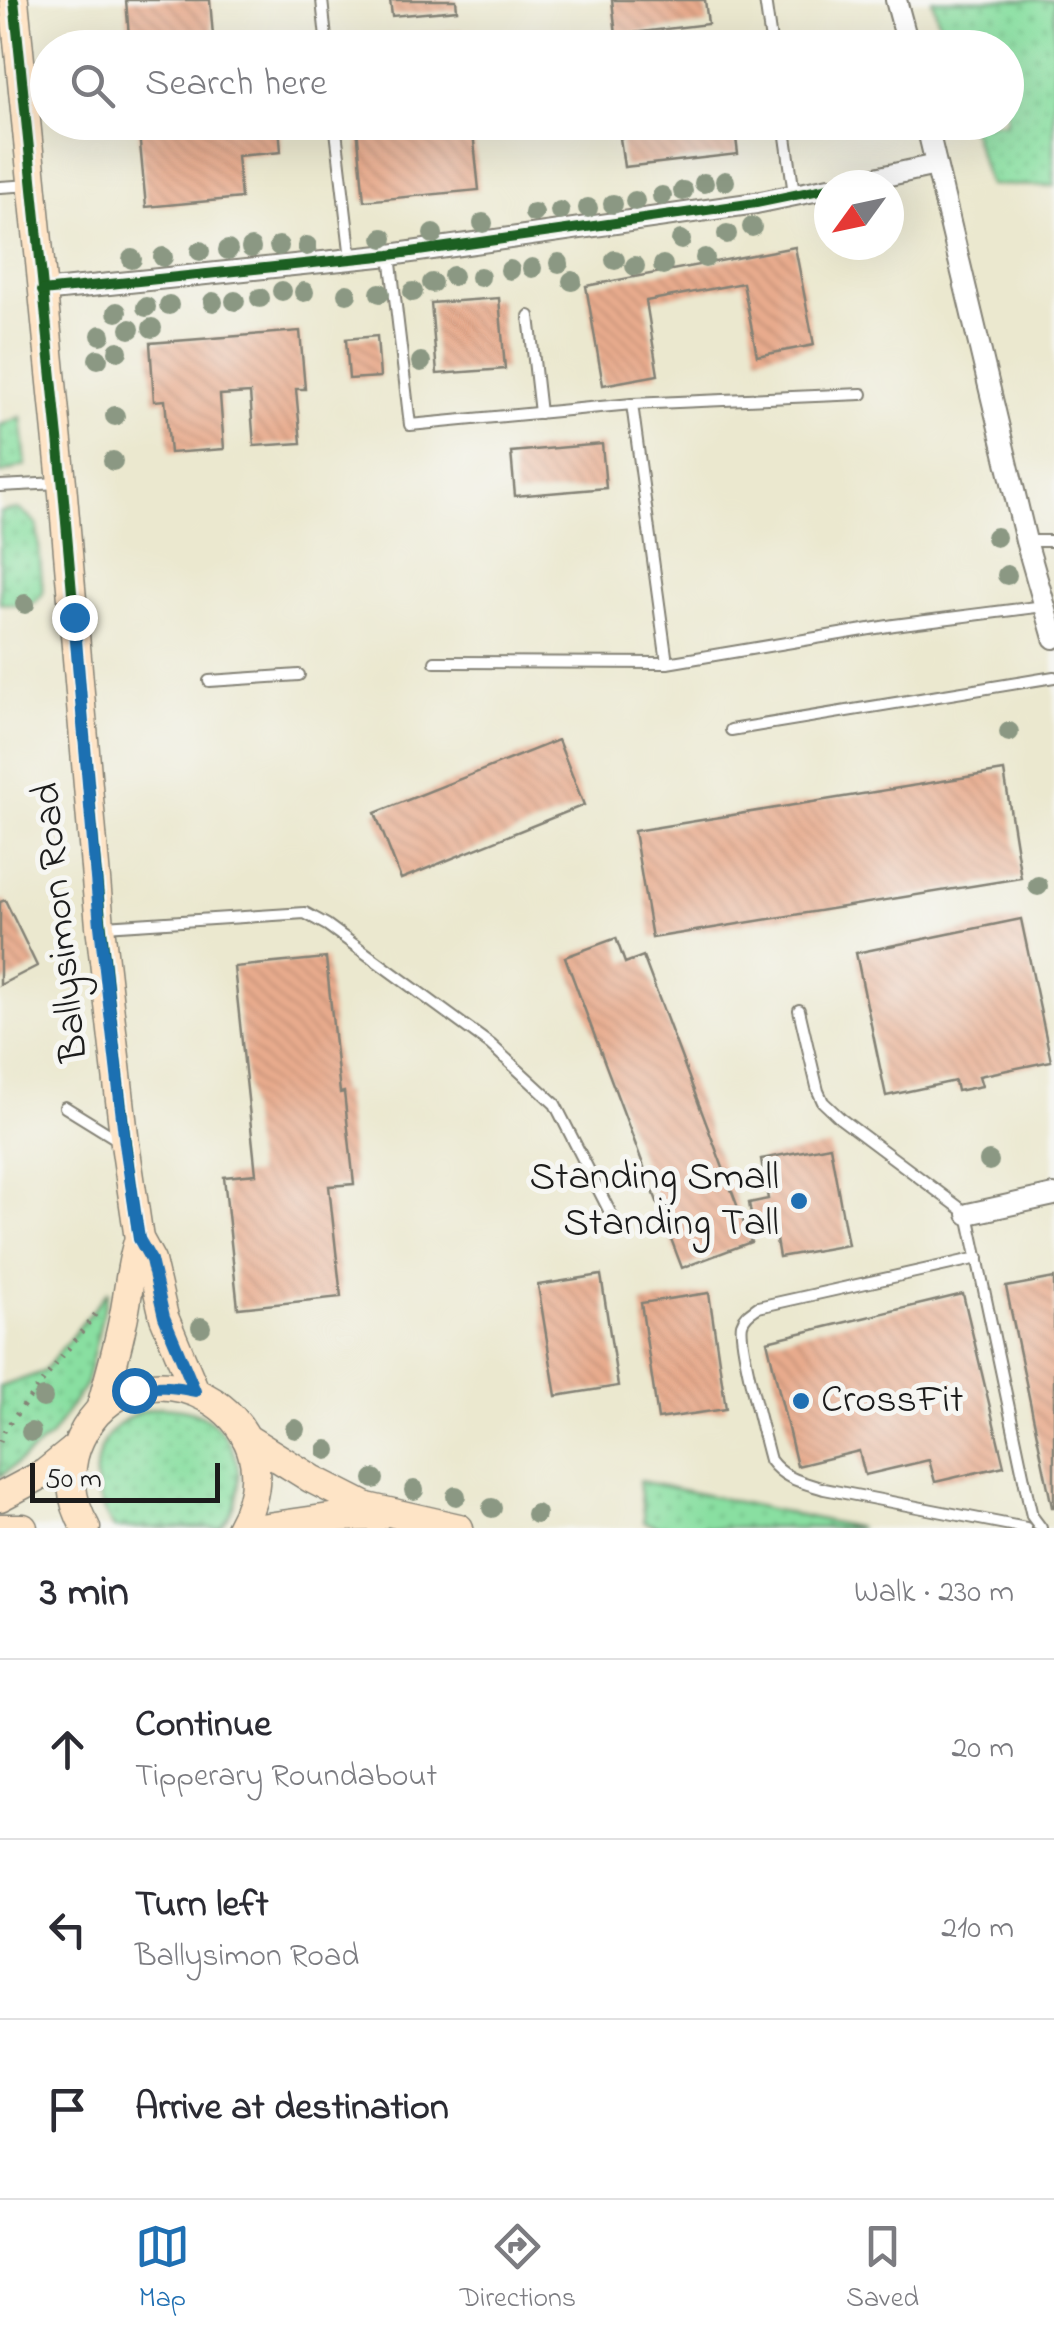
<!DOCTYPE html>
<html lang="en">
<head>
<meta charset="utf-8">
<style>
  :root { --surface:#fff; --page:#f2f2f3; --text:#2b2b33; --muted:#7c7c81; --line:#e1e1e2; --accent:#1f6fb2 }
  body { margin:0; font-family:"Indie Flower",sans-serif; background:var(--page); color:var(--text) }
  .compass { position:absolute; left:814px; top:170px; width:90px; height:90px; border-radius:50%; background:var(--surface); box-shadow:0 10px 40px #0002; rotate:237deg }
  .scale { position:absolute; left:30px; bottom:25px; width:190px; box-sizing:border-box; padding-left:10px; border:5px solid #1c1c1c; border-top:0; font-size:28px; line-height:35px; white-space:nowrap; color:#1c1c1c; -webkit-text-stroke:8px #f6f6f2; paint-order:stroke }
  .stop { position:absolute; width:30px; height:30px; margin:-22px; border:8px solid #1f6fb2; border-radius:50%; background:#fff }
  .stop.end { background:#1f6fb2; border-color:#fff; box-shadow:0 2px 10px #0008 }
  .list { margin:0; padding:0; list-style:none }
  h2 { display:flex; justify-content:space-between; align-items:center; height:130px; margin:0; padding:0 40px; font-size:42px }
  h2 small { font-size:32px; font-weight:400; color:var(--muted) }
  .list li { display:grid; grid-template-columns:65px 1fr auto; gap:30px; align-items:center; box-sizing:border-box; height:180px; padding:0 40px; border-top:2px solid var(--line) }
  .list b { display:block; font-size:38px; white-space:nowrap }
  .list p { margin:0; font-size:32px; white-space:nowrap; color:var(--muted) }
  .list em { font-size:32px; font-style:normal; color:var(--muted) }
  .icon { flex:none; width:55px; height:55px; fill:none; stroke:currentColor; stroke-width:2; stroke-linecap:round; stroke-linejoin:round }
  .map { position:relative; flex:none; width:1054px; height:1528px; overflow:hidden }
  .search { position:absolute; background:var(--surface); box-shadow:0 10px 40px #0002; left:30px; right:30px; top:30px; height:110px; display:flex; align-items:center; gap:25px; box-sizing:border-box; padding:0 35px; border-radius:55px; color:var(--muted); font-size:38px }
  .sheet { height:670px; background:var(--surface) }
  nav { display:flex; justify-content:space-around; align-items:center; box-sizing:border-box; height:140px; border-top:2px solid var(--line); background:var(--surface); font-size:28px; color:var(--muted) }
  nav a { display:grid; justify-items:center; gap:5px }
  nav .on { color:var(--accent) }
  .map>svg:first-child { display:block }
  .grass { fill:url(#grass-dots); stroke:#527e5e; stroke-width:2.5 }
  .building { fill:url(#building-back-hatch) }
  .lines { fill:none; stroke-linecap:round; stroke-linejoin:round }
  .service-casing { stroke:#848276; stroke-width:14 }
  .minor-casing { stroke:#848276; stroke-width:24 }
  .secondary-casing { stroke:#848276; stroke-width:31 }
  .path { stroke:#848276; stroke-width:5; stroke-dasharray:2.5 8; stroke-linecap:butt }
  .service { stroke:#fff; stroke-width:10 }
  .minor { stroke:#fff; stroke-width:20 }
  .secondary { stroke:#fee4c6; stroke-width:28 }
  .cycleway-casing { stroke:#f6f6f2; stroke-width:16 }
  .cycleway { stroke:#1b5e20; stroke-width:10 }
  .tree { fill:#8b9883 }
  .route { stroke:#1f6fb2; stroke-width:12 }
  .poi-dot { fill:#1f6fb2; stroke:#f6f6f2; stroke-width:4 }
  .labels { text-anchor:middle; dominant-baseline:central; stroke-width:10; stroke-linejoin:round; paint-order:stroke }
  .street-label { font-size:40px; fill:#1c1c1c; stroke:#f6f6f2 }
  .poi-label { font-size:40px; fill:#1c1c1c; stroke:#f6f6f2; text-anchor:end }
</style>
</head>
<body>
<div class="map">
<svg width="1054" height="1528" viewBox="0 0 1054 1528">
  <defs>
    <pattern id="grass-dots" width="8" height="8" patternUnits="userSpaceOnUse" patternTransform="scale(2.5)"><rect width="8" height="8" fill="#89dfa1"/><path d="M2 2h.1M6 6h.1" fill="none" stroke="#76bf8a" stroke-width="1.8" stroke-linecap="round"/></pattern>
    <pattern id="building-back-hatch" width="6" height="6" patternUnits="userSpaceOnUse" patternTransform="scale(2.5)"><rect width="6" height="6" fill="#e8ab8d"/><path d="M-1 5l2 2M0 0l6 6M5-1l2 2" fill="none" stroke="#c69379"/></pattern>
  </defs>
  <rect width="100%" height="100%" fill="#f6f6f2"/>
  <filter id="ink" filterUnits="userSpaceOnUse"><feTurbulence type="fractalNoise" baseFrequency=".01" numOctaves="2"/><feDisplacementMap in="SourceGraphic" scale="20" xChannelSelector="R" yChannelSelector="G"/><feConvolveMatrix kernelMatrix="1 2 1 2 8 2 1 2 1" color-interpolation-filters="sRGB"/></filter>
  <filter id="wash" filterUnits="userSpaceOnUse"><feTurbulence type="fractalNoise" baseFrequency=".0048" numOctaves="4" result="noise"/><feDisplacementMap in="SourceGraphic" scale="40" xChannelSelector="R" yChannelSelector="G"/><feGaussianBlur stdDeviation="2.25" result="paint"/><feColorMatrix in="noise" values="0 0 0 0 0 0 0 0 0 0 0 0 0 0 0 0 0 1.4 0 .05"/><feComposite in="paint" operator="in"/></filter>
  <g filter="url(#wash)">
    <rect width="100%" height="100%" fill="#ebe8cf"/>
    <g class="grass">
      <polygon points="932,0 1054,0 1054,186 989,185 969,123 1006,122 1006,48 947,47"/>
      <polygon points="21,417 26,465 0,474 0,425"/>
      <path d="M18,509l12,8 7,8 6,68c-10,18 -25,11 -43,10v-91z"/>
      <polygon points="108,1291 86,1384 50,1437 0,1477 0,1387 43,1372"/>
      <path d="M161,1407c16,1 31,2 45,11 36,23 45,79 14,110h-106c-29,-39 -25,-93 23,-115 7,-3 16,-4 24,-6z"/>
      <polygon points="639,1481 640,1481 860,1528 662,1528 644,1522"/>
    </g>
    <g id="blocks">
      <g class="building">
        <polygon points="126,0 210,0 214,48 130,48"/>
        <polygon points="390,0 456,0 457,10 392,16"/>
        <polygon points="612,0 705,0 708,24 616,35"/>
        <polygon points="463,30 465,48 395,48 394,36"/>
        <polygon points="138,122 230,122 231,129 279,125 281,152 237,156 241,198 146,207"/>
        <polygon points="402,122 472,122 479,190 364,201 357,127"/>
        <polygon points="707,122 734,122 738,154 624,167 620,138 652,134 652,129"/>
        <polygon points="795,247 814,345 757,356 743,283 646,301 658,375 603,385 586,286"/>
        <polygon points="499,298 505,369 437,374 431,303"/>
        <polygon points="300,331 305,389 296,389 301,443 254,446 250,393 220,395 224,449 170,453 165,400 154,401 150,343"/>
        <polygon points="377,336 380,377 349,379 346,339"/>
        <polygon points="602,444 606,488 515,496 511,452"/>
        <polygon points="558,740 584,805 401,879 375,813"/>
        <polygon points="1004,771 1021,878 652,938 634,831"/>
        <polygon points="5,900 37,966 0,985 0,902"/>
        <polygon points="1021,919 1051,1061 979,1076 982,1086 957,1091 955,1081 886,1096 856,953"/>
        <polygon points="616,938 625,963 643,956 751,1242 682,1268 565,957"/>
        <polygon points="326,958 340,1093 344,1092 354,1184 329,1186 341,1297 238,1308 224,1177 256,1174 234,967"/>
        <polygon points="830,1146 848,1245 779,1257 772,1217 752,1220 749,1203 768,1199 761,1159"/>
        <polygon points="601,1275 618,1386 556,1396 538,1285"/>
        <polygon points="1054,1278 1054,1507 1052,1507 1006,1287"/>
        <polygon points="709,1293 726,1409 658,1419 641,1303"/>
        <polygon points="963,1294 1004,1466 935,1482 929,1460 865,1475 859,1451 797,1466 767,1341"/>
      </g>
    </g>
  </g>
  <g filter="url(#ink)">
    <use href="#blocks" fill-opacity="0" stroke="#848276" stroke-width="2.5"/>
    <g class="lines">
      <defs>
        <g id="service">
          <polyline points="322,0 327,48"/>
          <polyline points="765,0 772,48"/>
          <polyline points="335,122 351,259"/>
          <polyline points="784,122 794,194"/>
          <polyline points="0,187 32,185"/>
          <polyline points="390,255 410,425 632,404 667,663"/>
          <polyline points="529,316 540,413"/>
          <polyline points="632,404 862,394"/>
          <polyline points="0,486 59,483"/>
          <polyline points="1026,541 1054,541"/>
          <polyline points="435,662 667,663 894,625 1044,606"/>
          <polyline points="209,681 299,675"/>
          <polyline points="731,730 1054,677"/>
          <polyline points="104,926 305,913 327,925 491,1045 555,1104 615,1222"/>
          <polyline points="799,1010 818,1091 823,1102 841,1119 968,1214 1029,1503 1032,1516 1041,1528"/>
          <polyline points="65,1107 120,1141"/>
          <path d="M978,1258l-220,49c-7,5 -13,8 -16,17 -4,17 22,113 28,136 14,19 32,22 54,29l202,39"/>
        </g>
        <g id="minor">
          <polyline points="896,0 909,48"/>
          <polyline points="926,122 1026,541 1054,638"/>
          <polyline points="843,185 936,165"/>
          <polyline points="42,291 390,255 756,203 829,188"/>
          <polyline points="968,1214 1054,1195"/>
        </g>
        <g id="secondary">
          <polyline points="14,0 62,483 100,926 125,1144 139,1239 151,1261 164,1317 195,1391"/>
          <path d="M100,1410c8,-28 16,-56 22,-85 7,-29 7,-58 17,-86"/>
          <polyline points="246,1438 312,1479 367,1507 459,1528"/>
          <polyline points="0,1497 45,1473 76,1448"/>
          <polyline points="0,1528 23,1528"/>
          <path d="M86,1528c-16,-27 -20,-60 -6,-89 54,-114 227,-27 160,89"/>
          <polyline points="260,1528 337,1517 378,1516"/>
        </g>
      </defs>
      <use href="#service" class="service-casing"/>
      <use href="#minor" class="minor-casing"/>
      <use href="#secondary" class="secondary-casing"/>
      <polyline class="path" points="0,1442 5,1429 97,1312"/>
      <use href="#service" class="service"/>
      <use href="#minor" class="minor"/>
      <use href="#secondary" class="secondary"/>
      <defs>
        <g id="cycleway">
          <path d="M14,0c15,163 34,325 49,488 22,251 40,502 76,751"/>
          <polyline points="42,291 390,255 756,203 829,188"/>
        </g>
      </defs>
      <use href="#cycleway" class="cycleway-casing"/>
      <use href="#cycleway" class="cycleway"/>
    </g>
    <g class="tree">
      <circle cx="725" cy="181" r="10"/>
      <circle cx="704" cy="183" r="10"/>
      <circle cx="683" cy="191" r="10"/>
      <circle cx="662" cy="196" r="10"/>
      <circle cx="635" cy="201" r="10"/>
      <circle cx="613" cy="204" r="10"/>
      <circle cx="588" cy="208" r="10"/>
      <circle cx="560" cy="211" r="10"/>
      <circle cx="534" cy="213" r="10"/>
      <circle cx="483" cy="223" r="10"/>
      <circle cx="752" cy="227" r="10"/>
      <circle cx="433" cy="234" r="10"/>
      <circle cx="727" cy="234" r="10"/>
      <circle cx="383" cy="238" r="10"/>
      <circle cx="681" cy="240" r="10"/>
      <circle cx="279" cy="246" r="10"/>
      <circle cx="307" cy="246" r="10"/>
      <circle cx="251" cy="248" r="10"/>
      <circle cx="228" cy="250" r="10"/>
      <circle cx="200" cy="251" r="10"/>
      <circle cx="163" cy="257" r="10"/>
      <circle cx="705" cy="258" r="10"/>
      <circle cx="132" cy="259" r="10"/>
      <circle cx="615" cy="260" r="10"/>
      <circle cx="559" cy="263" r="10"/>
      <circle cx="663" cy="265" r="10"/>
      <circle cx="635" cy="266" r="10"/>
      <circle cx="532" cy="268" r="10"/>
      <circle cx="510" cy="270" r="10"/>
      <circle cx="453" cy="276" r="10"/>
      <circle cx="480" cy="277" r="10"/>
      <circle cx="572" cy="281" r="10"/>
      <circle cx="432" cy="283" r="10"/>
      <circle cx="282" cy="291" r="10"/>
      <circle cx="304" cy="292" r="10"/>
      <circle cx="413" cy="292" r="10"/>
      <circle cx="380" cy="293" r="10"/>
      <circle cx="347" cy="294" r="10"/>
      <circle cx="260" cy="298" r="10"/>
      <circle cx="235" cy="301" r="10"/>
      <circle cx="213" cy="302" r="10"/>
      <circle cx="169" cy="305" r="10"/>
      <circle cx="146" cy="307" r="10"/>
      <circle cx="117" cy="312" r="10"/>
      <circle cx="152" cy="328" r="10"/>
      <circle cx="130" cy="329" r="10"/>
      <circle cx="101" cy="335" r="10"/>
      <circle cx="118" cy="351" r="10"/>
      <circle cx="98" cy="359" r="10"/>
      <circle cx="421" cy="362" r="10"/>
      <circle cx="115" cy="416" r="10"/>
      <circle cx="113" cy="461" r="10"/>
      <circle cx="996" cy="537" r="10"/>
      <circle cx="1007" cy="575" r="10"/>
      <circle cx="25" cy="604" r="10"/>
      <circle cx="1009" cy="732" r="10"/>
      <circle cx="1038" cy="886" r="10"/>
      <circle cx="989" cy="1161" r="10"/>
      <circle cx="201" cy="1327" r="10"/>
      <circle cx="43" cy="1398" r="10"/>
      <circle cx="295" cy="1429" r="10"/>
      <circle cx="31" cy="1432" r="10"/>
      <circle cx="327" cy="1450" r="10"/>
      <circle cx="374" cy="1479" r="10"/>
      <circle cx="414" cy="1490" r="10"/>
      <circle cx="456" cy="1496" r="10"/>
      <circle cx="492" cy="1508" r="10"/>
      <circle cx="536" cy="1514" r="10"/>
    </g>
  </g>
  <g class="lines" filter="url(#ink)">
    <path class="route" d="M74,617l26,309 25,218 14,95 12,21 13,57 31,74c-22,-5 -39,-6 -61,-1"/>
  </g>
  <g class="poi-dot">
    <circle cx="799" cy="1201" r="10"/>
    <circle cx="801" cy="1401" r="10"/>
  </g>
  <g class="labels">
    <g class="street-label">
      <text transform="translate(62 922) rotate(-96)">Ballysimon Road</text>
    </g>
    <g class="poi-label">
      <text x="779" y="1178">Standing Small<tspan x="779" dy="46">Standing Tall</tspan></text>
      <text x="821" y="1401" text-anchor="start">CrossFit</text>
    </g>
  </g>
</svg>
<svg class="compass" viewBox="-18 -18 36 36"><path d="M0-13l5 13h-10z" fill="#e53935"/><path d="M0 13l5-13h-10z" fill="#7c7c81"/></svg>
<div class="scale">50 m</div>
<div class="stop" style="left:134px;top:1390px"></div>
<div class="stop end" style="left:74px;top:617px"></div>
<div class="search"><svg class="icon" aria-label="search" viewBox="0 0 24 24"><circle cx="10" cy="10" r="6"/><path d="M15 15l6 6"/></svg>Search here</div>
</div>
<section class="sheet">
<h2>3 min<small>Walk · 230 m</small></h2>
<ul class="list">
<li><svg class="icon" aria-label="ahead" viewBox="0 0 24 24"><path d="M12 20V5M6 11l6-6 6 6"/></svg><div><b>Continue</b><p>Tipperary Roundabout</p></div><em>20 m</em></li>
<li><svg class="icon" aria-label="left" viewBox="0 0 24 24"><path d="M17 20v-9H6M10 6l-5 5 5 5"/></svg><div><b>Turn left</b><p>Ballysimon Road</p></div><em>210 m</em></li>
<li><svg class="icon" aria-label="arrive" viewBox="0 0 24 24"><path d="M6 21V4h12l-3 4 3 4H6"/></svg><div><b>Arrive at destination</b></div></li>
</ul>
</section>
<nav>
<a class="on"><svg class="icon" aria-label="map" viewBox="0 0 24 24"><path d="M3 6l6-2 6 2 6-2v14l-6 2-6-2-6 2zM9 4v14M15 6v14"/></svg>Map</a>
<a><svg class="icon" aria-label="directions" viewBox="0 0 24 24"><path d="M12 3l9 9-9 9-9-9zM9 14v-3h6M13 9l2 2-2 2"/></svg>Directions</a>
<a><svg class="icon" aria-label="saved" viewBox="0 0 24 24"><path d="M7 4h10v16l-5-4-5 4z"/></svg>Saved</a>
</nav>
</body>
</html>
